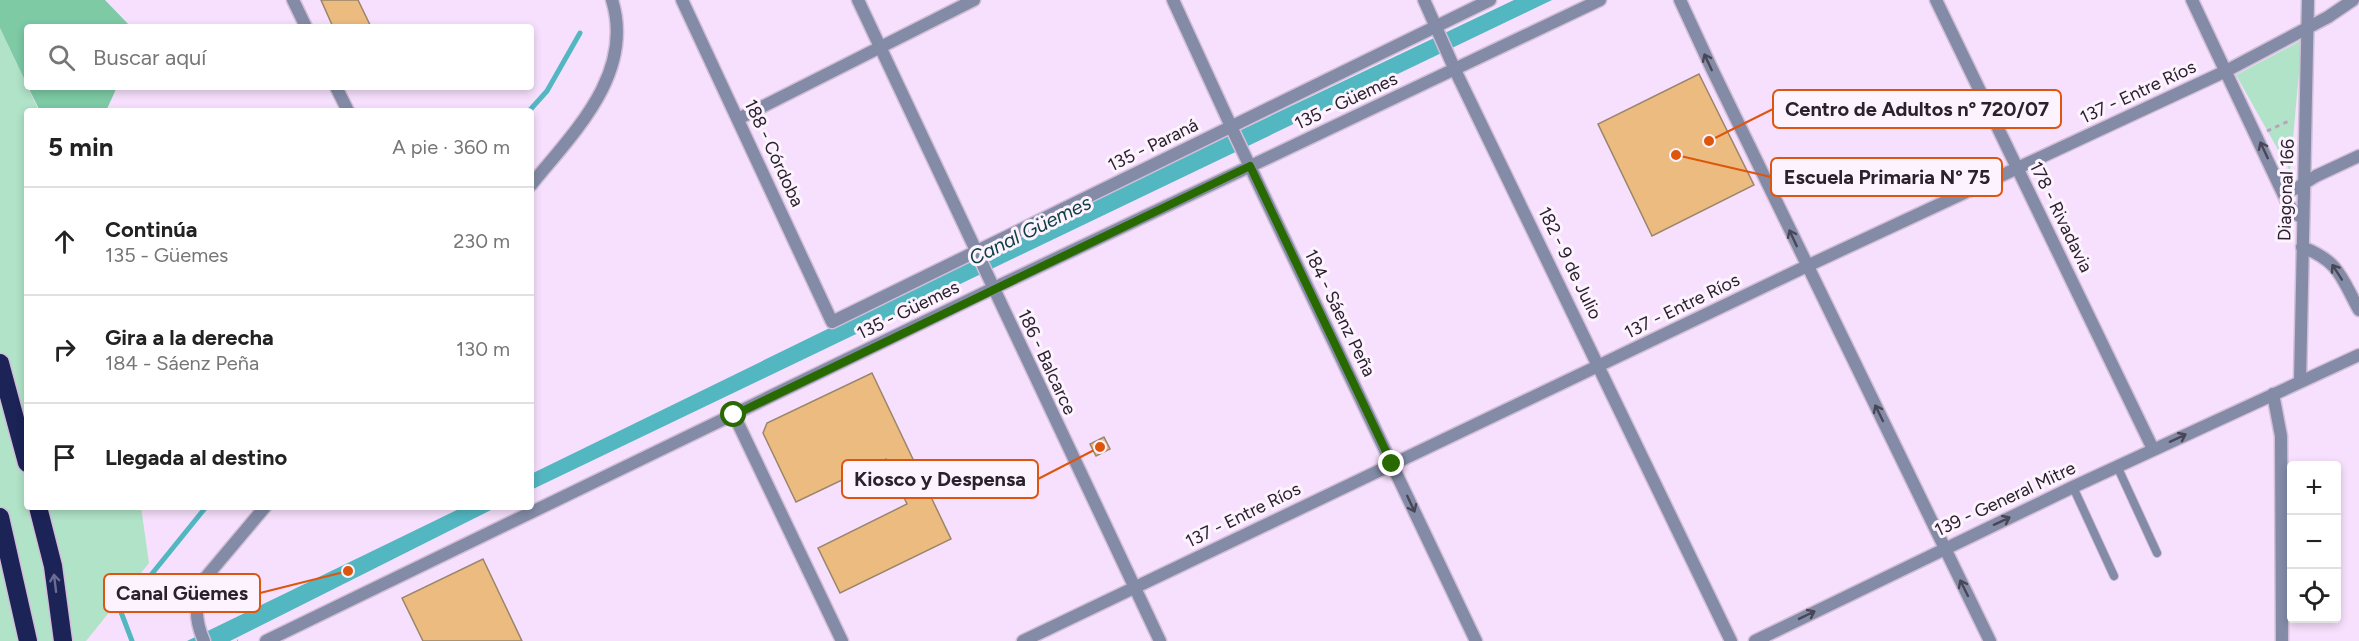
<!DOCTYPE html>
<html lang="es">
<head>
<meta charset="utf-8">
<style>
  :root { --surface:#fff; --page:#f2f2f2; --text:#222; --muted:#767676; --line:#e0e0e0 }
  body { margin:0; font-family:Figtree,sans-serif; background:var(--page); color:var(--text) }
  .controls { position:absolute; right:18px; bottom:18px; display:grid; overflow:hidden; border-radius:6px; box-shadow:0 3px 9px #0003 }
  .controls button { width:54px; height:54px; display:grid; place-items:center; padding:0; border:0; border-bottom:2px solid var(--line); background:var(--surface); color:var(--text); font:30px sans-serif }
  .stop { position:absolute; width:18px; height:18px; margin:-14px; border:4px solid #296a00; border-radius:50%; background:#fff }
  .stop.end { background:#296a00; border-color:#fff; box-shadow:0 2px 6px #0008 }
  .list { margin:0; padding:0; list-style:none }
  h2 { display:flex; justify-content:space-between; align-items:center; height:78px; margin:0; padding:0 24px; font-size:26px }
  h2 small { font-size:20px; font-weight:400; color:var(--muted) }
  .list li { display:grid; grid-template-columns:39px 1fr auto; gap:18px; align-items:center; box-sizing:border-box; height:108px; padding:0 24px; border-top:2px solid var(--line) }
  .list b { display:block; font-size:22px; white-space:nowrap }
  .list p { margin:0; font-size:20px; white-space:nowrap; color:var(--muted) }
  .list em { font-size:20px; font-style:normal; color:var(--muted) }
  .icon { flex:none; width:33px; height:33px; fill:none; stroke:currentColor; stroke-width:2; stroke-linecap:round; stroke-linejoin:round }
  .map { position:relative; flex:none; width:2359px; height:641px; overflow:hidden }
  .search { position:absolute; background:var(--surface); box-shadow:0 3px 9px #0003; left:24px; top:24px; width:510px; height:66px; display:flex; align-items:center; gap:15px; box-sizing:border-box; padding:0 21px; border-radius:6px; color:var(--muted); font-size:22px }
  .panel { position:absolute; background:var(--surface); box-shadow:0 3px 9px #0003; left:24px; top:108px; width:510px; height:402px; border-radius:6px }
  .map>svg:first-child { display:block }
  .green { fill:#b0e3c8 }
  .forest { fill:#7dcaa5 }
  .water { fill:#53b7c1 }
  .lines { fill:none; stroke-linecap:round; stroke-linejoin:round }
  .stream { stroke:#53b7c1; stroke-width:5 }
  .building { fill:#ebbb7f; stroke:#9b856b; stroke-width:1.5 }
  .service-casing { stroke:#d2bed7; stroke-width:10 }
  .minor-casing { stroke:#d2bed7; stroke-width:15 }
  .motorway-casing { stroke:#d2bed7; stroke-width:21 }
  .path { stroke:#b6a4bb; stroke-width:3; stroke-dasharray:4.5 4.5; stroke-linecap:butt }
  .service { stroke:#838ba7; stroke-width:8 }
  .minor { stroke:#838ba7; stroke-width:12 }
  .motorway { stroke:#1b2357; stroke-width:18 }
  .oneway { stroke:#494657 }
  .oneway2 { stroke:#6a6c92 }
  .route { stroke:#296a00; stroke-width:8 }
  .labels { text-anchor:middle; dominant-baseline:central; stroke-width:6; stroke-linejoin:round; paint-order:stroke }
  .street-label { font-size:18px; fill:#2a212c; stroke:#fcf3ff }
  .water-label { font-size:20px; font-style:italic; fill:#0e3e42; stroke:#fcf3ff }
  .leader { fill:none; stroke:#de560e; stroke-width:2 }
  .callout-dot { fill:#de560e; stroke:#fcf3ff; stroke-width:2 }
  .callout { fill:#fcf3ff; stroke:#de560e; stroke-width:2 }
  .callout-label { font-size:20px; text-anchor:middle; font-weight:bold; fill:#2a212c }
</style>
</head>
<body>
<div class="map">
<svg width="2359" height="641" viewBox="0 0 2359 641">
  <rect width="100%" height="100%" fill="#f7e0fd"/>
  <g class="green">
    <polygon points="0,28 39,111 27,111 27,507 141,507 149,563 86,641 0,641"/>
    <polygon points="2302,40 2290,171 2236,75"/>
  </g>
  <g class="forest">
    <polygon points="0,0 105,0 131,27 27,27 27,85 0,28"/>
    <polygon points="28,87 117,87 106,111 40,111"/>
  </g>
  <g class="water">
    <polygon points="1514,0 1552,0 531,490 531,474 1016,237"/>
    <polygon points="463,507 497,507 230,641 187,641"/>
  </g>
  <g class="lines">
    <g class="stream">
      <polyline points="529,111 547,91 580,33"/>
      <polyline points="132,641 121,612 206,507"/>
    </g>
  </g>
  <g class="building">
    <polygon points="321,0 358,0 371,27 333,27"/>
    <polygon points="1699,74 1754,185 1652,236 1598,124"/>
    <polygon points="872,373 951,539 840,593 818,548 907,504 886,459 796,502 763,433 767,423"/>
    <polygon points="1104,437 1110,449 1096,456 1090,444"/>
    <polygon points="483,559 522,641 423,641 402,598"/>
  </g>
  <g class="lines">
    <defs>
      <g id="service">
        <polyline points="2117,466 2157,553"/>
        <polyline points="2073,487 2114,576"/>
      </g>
      <g id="minor">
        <polyline points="293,0 306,27"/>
        <polyline points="682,0 832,322 1490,0"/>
        <polyline points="858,0 1160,641"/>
        <polyline points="1173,0 1235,135 1476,641"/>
        <polyline points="1424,0 1455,70 1731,641"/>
        <polyline points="1680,0 1711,67 1990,641"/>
        <polyline points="1936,0 2153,449"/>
        <polyline points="2192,0 2288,204 2296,214 2303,218"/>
        <polyline points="336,87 348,111"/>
        <polyline points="738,119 974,0"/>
        <path d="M531,185c42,-52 104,-111 81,-185"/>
        <polyline points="2283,192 2295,189 2316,176 2359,156"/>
        <path d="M2302,247c37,14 39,30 57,63"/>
        <polyline points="2300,381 2308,0"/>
        <polyline points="2273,394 2281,436 2282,641"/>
        <polyline points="734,415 842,641"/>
        <path d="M204,641c-10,-22 -10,-43 2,-64l59,-70"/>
        <polyline points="266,641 992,289 1600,0"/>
        <polyline points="1023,641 1807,266 2226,71 2328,17 2353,0"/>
        <polyline points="1755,641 2073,487 2359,355"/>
      </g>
      <g id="motorway">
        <polyline points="0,363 27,463"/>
        <polyline points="38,507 53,566 63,641"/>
        <polyline points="0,517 28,641"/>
      </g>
    </defs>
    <use href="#service" class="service-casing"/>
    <use href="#minor" class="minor-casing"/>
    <use href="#motorway" class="motorway-casing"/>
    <g class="path">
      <polyline points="2267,131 2291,120"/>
      <polyline points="237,641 238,641"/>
    </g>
    <use href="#service" class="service"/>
    <use href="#minor" class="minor"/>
    <use href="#motorway" class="motorway"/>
  </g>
  <defs><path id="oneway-shaft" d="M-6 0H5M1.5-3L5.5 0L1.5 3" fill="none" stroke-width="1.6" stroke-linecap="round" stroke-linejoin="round" transform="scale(1.5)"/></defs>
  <g class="oneway">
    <use href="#oneway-shaft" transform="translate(1708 62) rotate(-115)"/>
    <use href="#oneway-shaft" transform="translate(2264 150) rotate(-115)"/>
    <use href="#oneway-shaft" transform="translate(1793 238) rotate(-115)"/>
    <use href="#oneway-shaft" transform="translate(2337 272) rotate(-123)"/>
    <use href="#oneway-shaft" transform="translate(1879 413) rotate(-116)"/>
    <use href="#oneway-shaft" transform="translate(2178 438) rotate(-25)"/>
    <use href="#oneway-shaft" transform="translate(1411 504) rotate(65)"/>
    <use href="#oneway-shaft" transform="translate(2002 521) rotate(-25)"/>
    <use href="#oneway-shaft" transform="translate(1964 588) rotate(-116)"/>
    <use href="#oneway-shaft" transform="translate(1807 615) rotate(-26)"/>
  </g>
  <use class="oneway2" href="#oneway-shaft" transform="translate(55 583) rotate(-97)"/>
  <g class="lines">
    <polyline class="route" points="734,415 1250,166 1392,464"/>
  </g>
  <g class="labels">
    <g class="street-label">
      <text transform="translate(2138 92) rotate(-25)">137 - Entre Ríos</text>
      <text transform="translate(1346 101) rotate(-25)">135 - Güemes</text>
      <text transform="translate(1153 145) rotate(-26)">135 - Paraná</text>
      <text transform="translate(774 153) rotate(65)">188 - Córdoba</text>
      <text transform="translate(2286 190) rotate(-88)">Diagonal 166</text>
      <text transform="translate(2061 217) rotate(64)">178 - Rivadavia</text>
      <text transform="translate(1570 263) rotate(64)">182 - 9 de Julio</text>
      <text transform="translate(1682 306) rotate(-26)">137 - Entre Ríos</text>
      <text transform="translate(908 310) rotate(-26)">135 - Güemes</text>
      <text transform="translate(1340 313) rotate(64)">184 - Sáenz Peña</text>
      <text transform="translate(1047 362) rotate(65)">186 - Balcarce</text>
      <text transform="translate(2005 499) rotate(-25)">139 - General Mitre</text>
      <text transform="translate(1243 515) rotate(-26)">137 - Entre Ríos</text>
    </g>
    <g class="water-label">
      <text transform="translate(1030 230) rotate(-26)">Canal Güemes</text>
    </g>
  </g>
  <path class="leader" d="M1709 141L1773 109M1676 155L1771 177M1100 447L1038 479M348 571L260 593"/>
  <g class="callout-dot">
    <circle cx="1709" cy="141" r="6"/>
    <circle cx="1676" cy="155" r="6"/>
    <circle cx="1100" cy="447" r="6"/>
    <circle cx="348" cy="571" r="6"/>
  </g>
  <g class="callout">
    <rect x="1773" y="90" width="288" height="38" rx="6"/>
    <rect x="1771" y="158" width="231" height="38" rx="6"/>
    <rect x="842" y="460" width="196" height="38" rx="6"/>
    <rect x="104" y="574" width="156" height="38" rx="6"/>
  </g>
  <g class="callout-label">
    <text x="1917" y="116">Centro de Adultos nº 720/07</text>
    <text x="1887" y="184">Escuela Primaria N° 75</text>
    <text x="940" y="486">Kiosco y Despensa</text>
    <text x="182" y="600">Canal Güemes</text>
  </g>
</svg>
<div class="controls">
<button>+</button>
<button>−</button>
<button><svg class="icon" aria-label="locate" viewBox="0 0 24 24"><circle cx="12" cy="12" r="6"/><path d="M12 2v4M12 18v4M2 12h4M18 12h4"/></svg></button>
</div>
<div class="stop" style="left:734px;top:415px"></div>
<div class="stop end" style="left:1392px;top:464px"></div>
<div class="search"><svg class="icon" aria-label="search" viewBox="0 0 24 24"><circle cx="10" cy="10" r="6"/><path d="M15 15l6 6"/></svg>Buscar aquí</div>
<section class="panel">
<h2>5 min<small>A pie · 360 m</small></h2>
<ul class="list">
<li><svg class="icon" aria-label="ahead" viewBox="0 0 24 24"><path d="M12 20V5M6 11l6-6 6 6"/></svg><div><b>Continúa</b><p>135 - Güemes</p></div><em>230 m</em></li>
<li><svg class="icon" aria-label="right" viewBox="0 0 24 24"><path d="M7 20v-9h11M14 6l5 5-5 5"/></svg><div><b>Gira a la derecha</b><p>184 - Sáenz Peña</p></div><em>130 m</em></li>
<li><svg class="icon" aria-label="arrive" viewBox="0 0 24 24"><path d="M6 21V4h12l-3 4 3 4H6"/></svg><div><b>Llegada al destino</b></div></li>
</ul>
</section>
</div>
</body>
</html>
